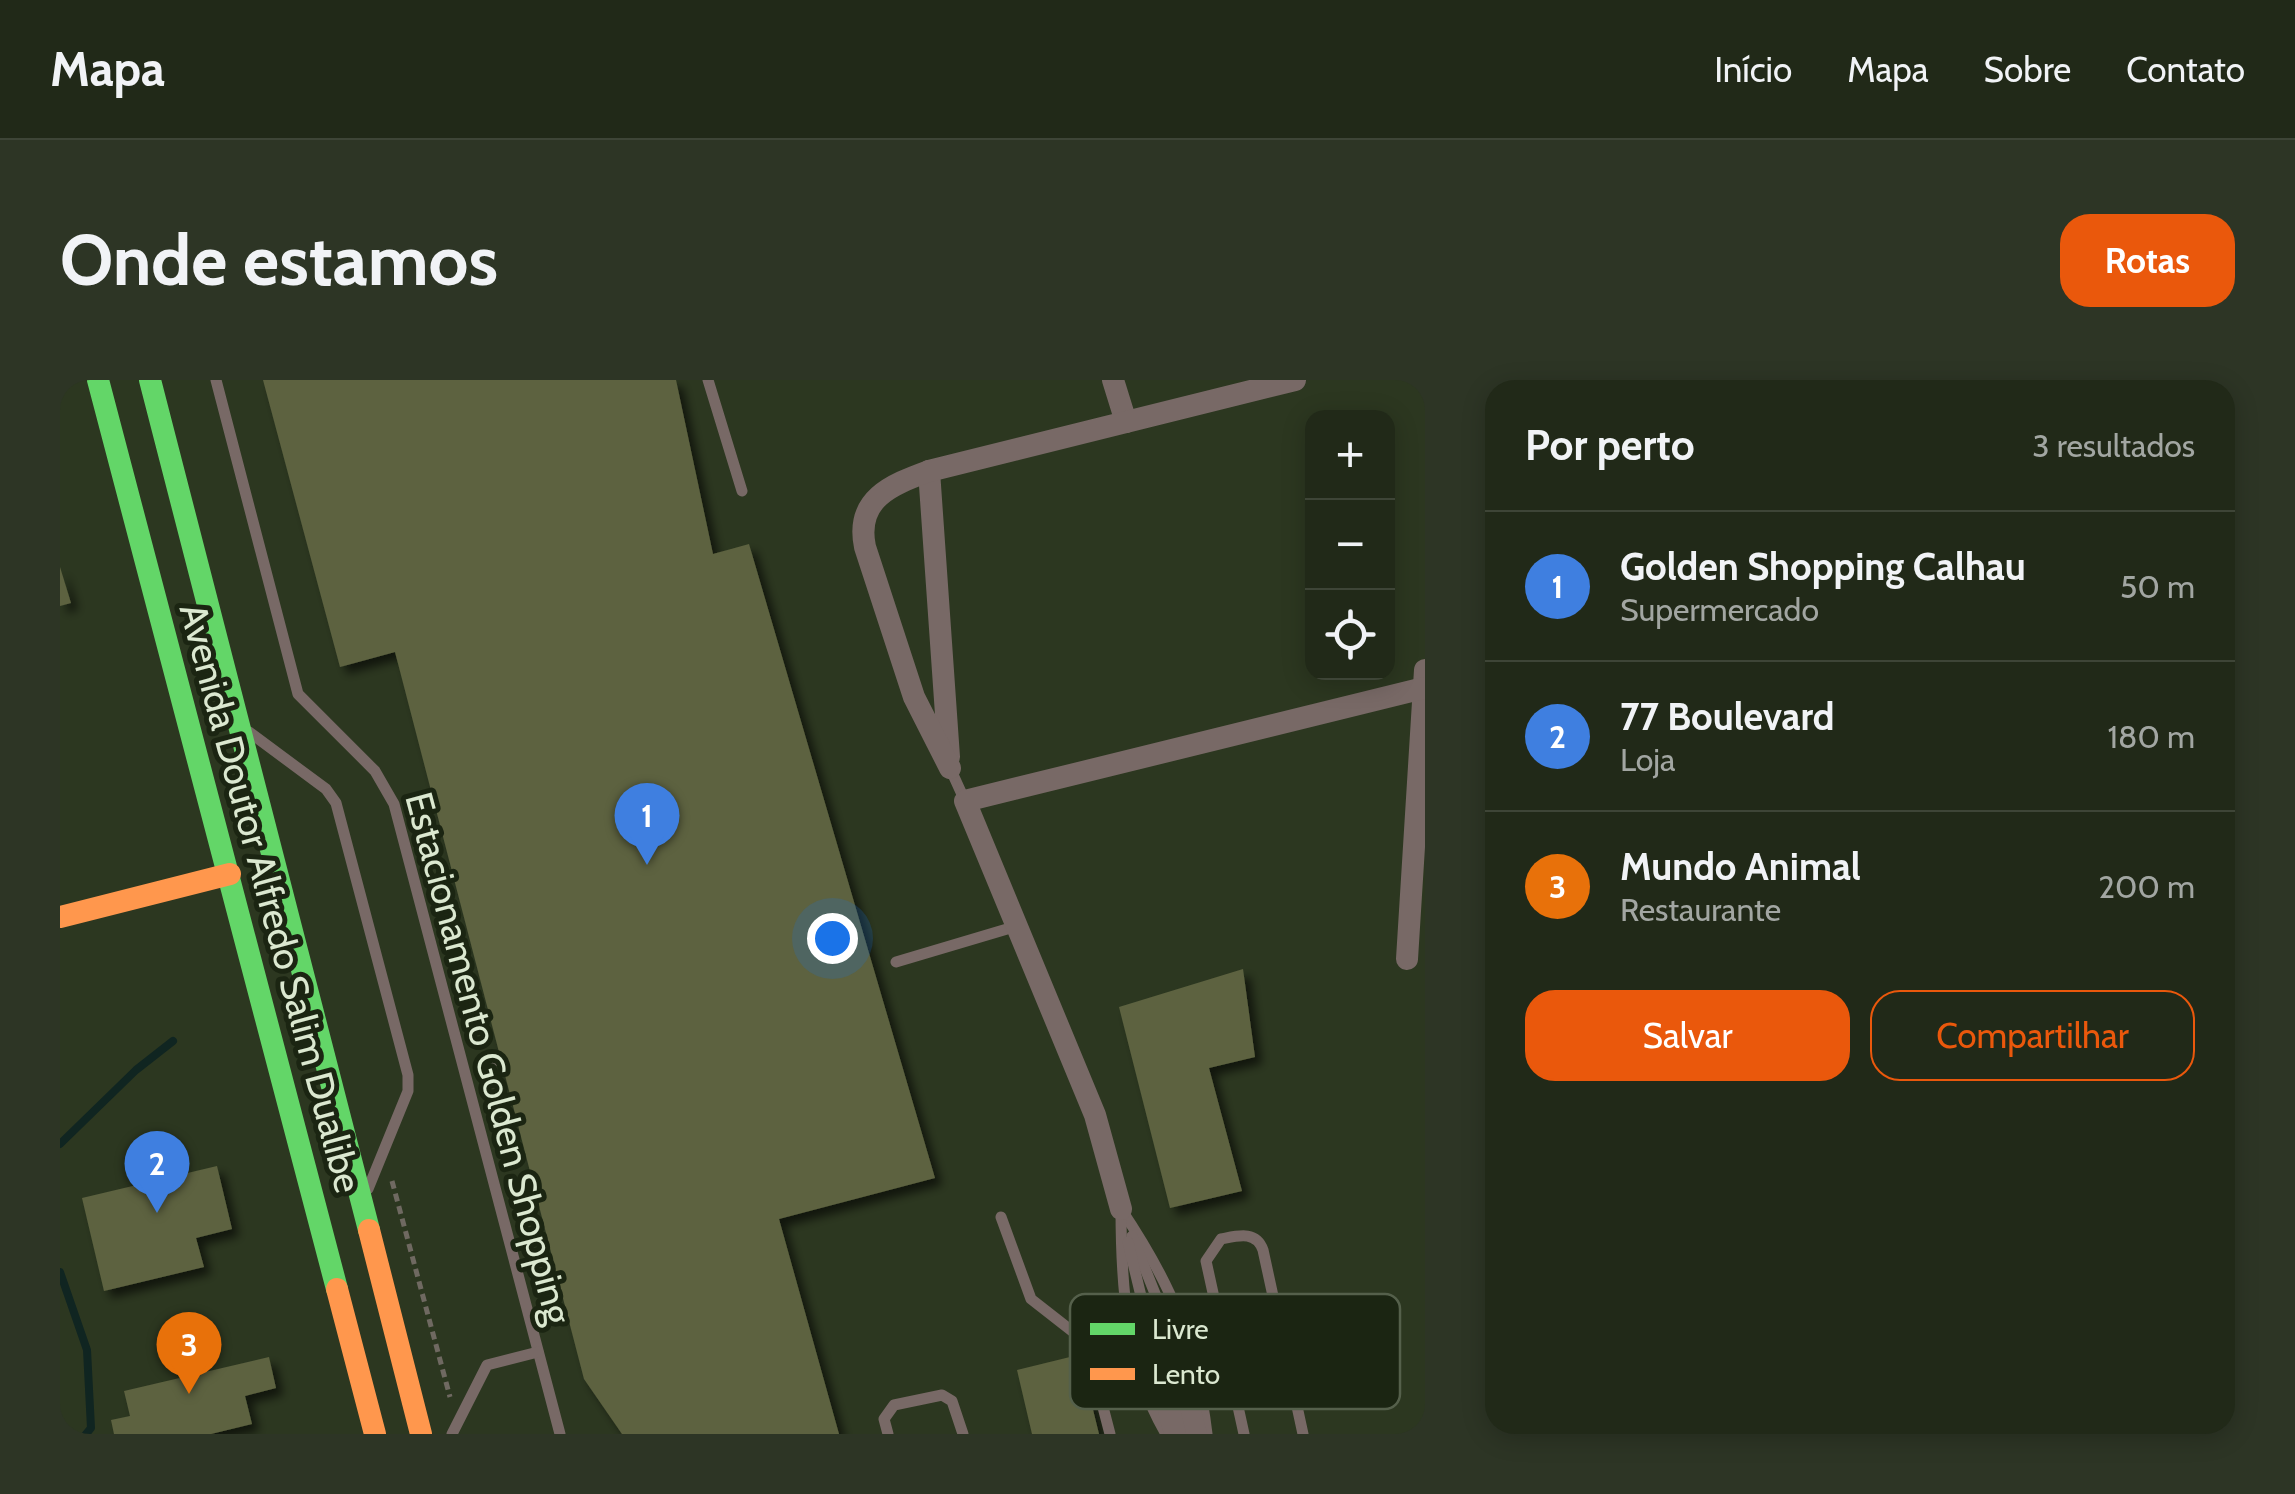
<!DOCTYPE html>
<html lang="pt">
<head>
<meta charset="utf-8">
<style>
  :root { --surface:#212918; --page:#2d3525; --text:#f1f3f6; --muted:#a2a6a2; --line:#3e4537; --accent:#ea580c }
  body { margin:0; font-family:Cabin,sans-serif; background:var(--page); color:var(--text) }
  .controls { position:absolute; right:30px; top:30px; display:grid; overflow:hidden; border-radius:20px; box-shadow:0 5px 25px #0003 }
  .controls button { width:90px; height:90px; display:grid; place-items:center; padding:0; border:0; border-bottom:2px solid var(--line); background:var(--surface); color:var(--text); font:50px sans-serif }
  .you { position:absolute; left:772px; top:558px; width:35px; height:35px; margin:-25px; border:8px solid #fff; border-radius:50%; background:#1a73e8; box-shadow:0 0 0 15px #1a73e833 }
  .badge { display:grid; place-items:center; width:65px; height:65px; border-radius:50%; background:var(--accent); color:#fff; font-size:32px; font-weight:700 }
  .pin { position:absolute; translate:-50% -82px; filter:drop-shadow(0 2px 5px #0008) }
  .pin::after { content:''; position:absolute; top:52px; width:35px; height:30px; background:inherit; clip-path:polygon(0 0,100% 0,50% 100%) }
  .list { margin:0; padding:0; list-style:none }
  h2 { display:flex; justify-content:space-between; align-items:center; height:130px; margin:0; padding:0 40px; font-size:42px }
  h2 small { font-size:32px; font-weight:400; color:var(--muted) }
  .list li { display:grid; grid-template-columns:65px 1fr auto; gap:30px; align-items:center; box-sizing:border-box; height:150px; padding:0 40px; border-top:2px solid var(--line) }
  .list b { display:block; font-size:38px; white-space:nowrap }
  .list p { margin:0; font-size:32px; white-space:nowrap; color:var(--muted) }
  .list em { font-size:32px; font-style:normal; color:var(--muted) }
  .actions { display:flex; gap:20px; padding:30px 40px }
  .actions a { flex:1; padding:22px 0; border:2px solid var(--accent); border-radius:30px; text-align:center; font-size:35px; color:var(--accent) }
  .actions .main { background:var(--accent); color:#fff }
  .icon { flex:none; width:55px; height:55px; fill:none; stroke:currentColor; stroke-width:2; stroke-linecap:round; stroke-linejoin:round }
  .map { position:relative; flex:none; width:1365px; height:1054px; overflow:hidden; border-radius:30px }
  header { display:flex; align-items:center; gap:60px; box-sizing:border-box; height:140px; padding:0 50px; background:var(--surface); border-bottom:2px solid var(--line) }
  header strong { font-size:48px }
  nav { display:flex; gap:55px; margin-inline-start:auto; font-size:35px }
  .intro { display:flex; align-items:center; justify-content:space-between; box-sizing:border-box; height:240px; padding:0 60px }
  h1 { margin:0; font-size:70px }
  .button { padding:25px 45px; border-radius:30px; background:var(--accent); color:#fff; font-size:35px; font-weight:700 }
  main { display:flex; gap:60px; padding:0 60px }
  aside { flex:1; background:var(--surface); border-radius:30px; box-shadow:0 5px 25px #0003 }
  .map>svg:first-child { display:block }
  .lines { fill:none; stroke-linecap:round; stroke-linejoin:round }
  .stream { stroke:#102521; stroke-width:8 }
  .building { fill:#5d6240; filter:url(#shadow) }
  .path { stroke:#6f6961; stroke-width:5; stroke-dasharray:8 5; stroke-linecap:butt }
  .lane { stroke:#786966; stroke-width:11 }
  .street { stroke:#786966; stroke-width:22 }
  .fast { stroke:#63d668; stroke-width:22 }
  .slow { stroke:#ff974d; stroke-width:22 }
  .labels { text-anchor:middle; dominant-baseline:central; stroke-width:10; stroke-linejoin:round; paint-order:stroke }
  .street-label { font-size:38px; fill:#dbe8d0; stroke:#1b2512 }
  .key { fill:#1b2512; stroke:#55604b; stroke-width:2.5 }
  .key-label { font-size:28px; fill:#dbe8d0 }
</style>
</head>
<body>
<header>
<strong>Mapa</strong>
<nav><a>Início</a><a>Mapa</a><a>Sobre</a><a>Contato</a></nav>
</header>
<div class="intro"><h1>Onde estamos</h1><a class="button">Rotas</a></div>
<main>
<div class="map">
<svg width="1365" height="1054" viewBox="0 0 1365 1054">
  <defs>
    <filter id="shadow"><feDropShadow dx="7" dy="7" stdDeviation="5" flood-color="#0009"/></filter>
  </defs>
  <rect width="100%" height="100%" fill="#2c3720"/>
  <g class="lines">
    <g class="stream">
      <polyline points="0,764 76,690 113,661"/>
      <polyline points="0,892 27,970 31,1048 26,1054"/>
    </g>
  </g>
  <g class="building">
    <polygon points="203,0 616,0 653,174 689,164 875,798 719,839 779,1054 562,1054 524,999 335,272 280,287"/>
    <polygon points="0,187 11,223 0,226"/>
    <polygon points="1183,589 1195,677 1149,688 1182,811 1110,828 1059,627"/>
    <polygon points="157,786 172,849 136,858 144,887 44,911 22,818"/>
    <polygon points="209,977 216,1008 185,1016 192,1044 151,1054 54,1054 51,1040 70,1036 64,1011"/>
    <polygon points="1010,977 1012,987 1022,985 1039,1054 972,1054 957,990"/>
  </g>
  <g class="lines">
    <g class="path">
      <polyline points="419,688 442,682"/>
      <polyline points="332,801 390,1017"/>
    </g>
    <g class="lane">
      <polyline points="156,0 238,314 315,391 334,424 500,1054"/>
      <polyline points="648,0 682,111"/>
      <polyline points="189,352 266,409 276,423 348,695 348,711 308,809"/>
      <polyline points="890,388 905,421"/>
      <polyline points="836,582 957,546"/>
      <path d="M1061,829c51,76 75,133 86,225"/>
      <path d="M1061,829c0,76 5,157 45,225"/>
      <polyline points="941,837 971,919 1026,962 1050,1054"/>
      <polyline points="1072,856 1104,936"/>
      <polyline points="1068,862 1087,941"/>
      <polyline points="392,1054 427,985 478,972"/>
      <polyline points="828,1054 824,1039 834,1025 882,1015 892,1021 903,1054"/>
      <path d="M1184,1054l-38,-173 15,-22c16,-3 35,-9 42,11l40,184"/>
    </g>
    <g class="street">
      <polyline points="1053,0 1066,42"/>
      <polyline points="869,91 889,377"/>
      <path d="M890,388l-36,-71 -49,-150c-10,-48 26,-62 64,-76l366,-91"/>
      <polyline points="1347,579 1365,290"/>
      <polyline points="1061,829 1035,735 905,421 1364,308"/>
      <polyline points="1104,936 1136,1054"/>
      <polyline points="1087,941 1115,1054"/>
    </g>
    <g class="fast">
      <polyline points="38,0 277,909"/>
      <polyline points="90,0 309,850"/>
    </g>
    <g class="slow">
      <polyline points="0,537 170,494"/>
      <polyline points="309,850 361,1054"/>
      <polyline points="277,909 315,1054"/>
    </g>
  </g>
  <g class="labels">
    <g class="street-label">
      <text transform="translate(211 518) rotate(75)">Avenida Doutor Alfredo Salim Dualibe</text>
      <text transform="translate(429 678) rotate(75)">Estacionamento Golden Shopping</text>
    </g>
  </g>
  <rect x="1010" y="914" width="330" height="115" rx="15" class="key"/>
  <rect x="1030" y="943" width="45" height="12" fill="#63d668"/>
  <rect x="1030" y="988" width="45" height="12" fill="#ff974d"/>
  <g class="key-label">
    <text x="1092" y="959">Livre</text>
    <text x="1092" y="1004">Lento</text>
  </g>
</svg>
<div class="controls">
<button>+</button>
<button>−</button>
<button><svg class="icon" aria-label="locate" viewBox="0 0 24 24"><circle cx="12" cy="12" r="6"/><path d="M12 2v4M12 18v4M2 12h4M18 12h4"/></svg></button>
</div>
<div class="you"></div>
<div class="pin badge" style="left:587px;top:485px;background:#3f7fe0">1</div>
<div class="pin badge" style="left:97px;top:833px;background:#3f7fe0">2</div>
<div class="pin badge" style="left:129px;top:1014px;background:#e8710a">3</div>
</div>
<aside>
<h2>Por perto<small>3 resultados</small></h2>
<ul class="list">
<li><span class="badge" style="background:#3f7fe0">1</span><div><b>Golden Shopping Calhau</b><p>Supermercado</p></div><em>50 m</em></li>
<li><span class="badge" style="background:#3f7fe0">2</span><div><b>77 Boulevard</b><p>Loja</p></div><em>180 m</em></li>
<li><span class="badge" style="background:#e8710a">3</span><div><b>Mundo Animal</b><p>Restaurante</p></div><em>200 m</em></li>
</ul>
<div class="actions"><a class="main">Salvar</a><a>Compartilhar</a></div>
</aside>
</main>
</body>
</html>
